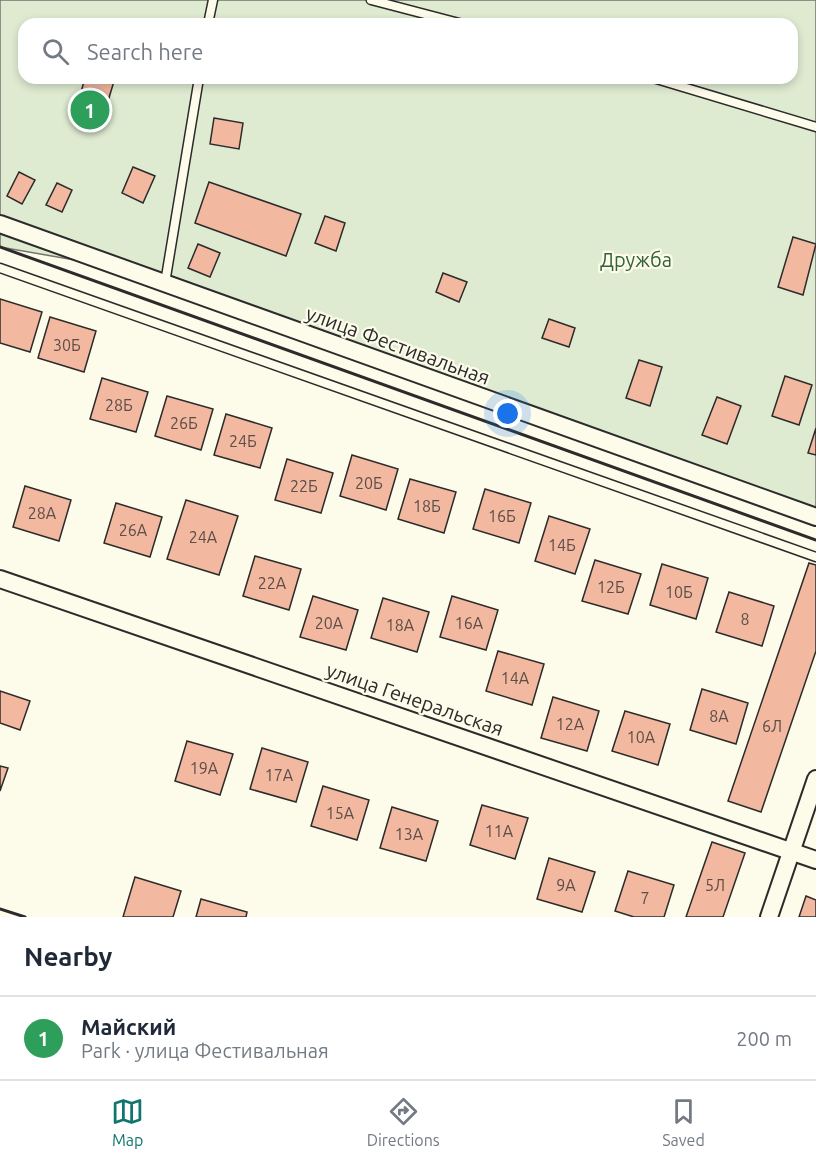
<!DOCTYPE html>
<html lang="en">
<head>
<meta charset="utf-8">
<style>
  :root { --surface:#fff; --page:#f6f6f7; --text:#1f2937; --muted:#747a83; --line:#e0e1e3; --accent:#0f766e }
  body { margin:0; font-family:Ubuntu,sans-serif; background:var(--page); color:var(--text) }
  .you { position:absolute; left:508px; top:414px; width:21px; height:21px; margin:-15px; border:4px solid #fff; border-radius:50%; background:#1a73e8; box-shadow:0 0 0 9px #1a73e833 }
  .badge { display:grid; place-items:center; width:39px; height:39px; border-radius:50%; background:var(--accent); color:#fff; font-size:20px; font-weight:700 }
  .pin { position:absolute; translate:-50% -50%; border:3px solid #fff; box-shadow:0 2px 6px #0006 }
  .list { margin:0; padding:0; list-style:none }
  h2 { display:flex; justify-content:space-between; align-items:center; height:78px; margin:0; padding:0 24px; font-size:26px }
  h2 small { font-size:20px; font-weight:400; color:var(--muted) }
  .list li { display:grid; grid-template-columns:39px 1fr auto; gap:18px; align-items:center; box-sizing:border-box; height:84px; padding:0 24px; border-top:2px solid var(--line) }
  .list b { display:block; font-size:22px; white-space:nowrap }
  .list p { margin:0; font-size:20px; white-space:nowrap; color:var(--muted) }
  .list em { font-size:20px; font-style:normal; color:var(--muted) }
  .icon { flex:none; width:33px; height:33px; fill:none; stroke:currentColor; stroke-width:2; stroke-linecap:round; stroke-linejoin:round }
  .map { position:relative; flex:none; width:816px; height:917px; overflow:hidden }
  .search { position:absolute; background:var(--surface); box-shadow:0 3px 9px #0003; left:18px; right:18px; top:18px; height:66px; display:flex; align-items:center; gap:15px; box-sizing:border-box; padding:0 21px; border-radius:18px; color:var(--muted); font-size:22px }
  .sheet { height:162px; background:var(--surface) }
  nav { display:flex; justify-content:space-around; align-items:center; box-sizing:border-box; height:84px; border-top:2px solid var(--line); background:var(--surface); font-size:16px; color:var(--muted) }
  nav a { display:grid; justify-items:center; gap:3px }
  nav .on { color:var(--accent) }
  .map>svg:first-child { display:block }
  .green { fill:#deebd1; stroke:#74746e; stroke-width:1.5; fill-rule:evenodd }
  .building { fill:#f2b8a0; stroke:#2b2b2b; stroke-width:1.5 }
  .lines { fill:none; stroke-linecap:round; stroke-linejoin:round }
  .lane-casing { stroke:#2b2b2b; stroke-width:11 }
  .street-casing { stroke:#2b2b2b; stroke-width:20 }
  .lane { stroke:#fdfbea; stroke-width:8 }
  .street { stroke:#fdfbea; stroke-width:16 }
  .wall { stroke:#2b2b2b; stroke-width:3 }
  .labels { text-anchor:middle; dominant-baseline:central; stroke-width:4.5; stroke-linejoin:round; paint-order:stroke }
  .number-label { font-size:16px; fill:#5d4e48 }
  .park-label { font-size:20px; fill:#34623c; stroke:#fdfbea }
  .street-label { font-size:20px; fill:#2b2b2b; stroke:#fdfbea }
</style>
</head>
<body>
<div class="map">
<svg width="816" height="917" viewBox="0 0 816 917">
  <rect width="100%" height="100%" fill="#fdfbea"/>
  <path class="green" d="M0,0h816v516l-655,-241 -161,-28zM24,24h768v54h-768z"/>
  <g class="building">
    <polygon points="85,78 115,78 108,101 81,92"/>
    <polygon points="214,118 243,123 239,149 210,144"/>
    <polygon points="133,167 155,176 143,203 122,193"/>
    <polygon points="19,172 35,180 22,204 7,196"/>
    <polygon points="209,182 301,214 286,256 195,223"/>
    <polygon points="57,183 72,190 62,212 46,205"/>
    <polygon points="325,216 345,223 336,251 315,243"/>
    <polygon points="793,237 816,244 803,295 778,287"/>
    <polygon points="198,244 220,253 210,277 188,268"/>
    <polygon points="443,273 467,282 459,302 436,292"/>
    <polygon points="0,299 42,312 30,352 0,343"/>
    <polygon points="50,317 96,331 84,372 38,358"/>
    <polygon points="549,319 575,328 569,347 542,338"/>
    <polygon points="639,360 662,367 650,406 626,398"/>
    <polygon points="785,376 812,385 799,425 772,416"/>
    <polygon points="102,378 148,392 136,432 90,419"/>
    <polygon points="167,396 213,409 201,450 155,436"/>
    <polygon points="717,397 741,406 727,444 702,435"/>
    <polygon points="226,414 272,428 260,468 214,455"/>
    <polygon points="816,428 816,455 808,453"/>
    <polygon points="352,455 398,469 386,510 340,496"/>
    <polygon points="287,459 333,473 321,513 275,500"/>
    <polygon points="410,479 456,492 444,533 398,519"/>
    <polygon points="25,486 71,500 59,541 13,527"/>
    <polygon points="485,489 531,503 519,543 473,529"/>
    <polygon points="186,500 238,516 219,575 167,559"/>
    <polygon points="116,503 162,517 150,557 104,543"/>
    <polygon points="549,516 590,529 575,574 535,561"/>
    <polygon points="255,556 301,569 289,610 243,596"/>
    <polygon points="595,560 641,574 628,614 582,601"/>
    <polygon points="809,563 816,565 816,651 761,812 728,801"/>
    <polygon points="662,564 708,578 696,619 650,605"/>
    <polygon points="729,592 774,606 762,646 716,632"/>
    <polygon points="313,596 358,610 346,650 300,637"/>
    <polygon points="452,596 498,610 486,650 440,637"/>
    <polygon points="383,598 429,612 417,652 371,638"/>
    <polygon points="498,651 544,664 532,705 486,691"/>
    <polygon points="702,689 748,703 736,744 690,730"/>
    <polygon points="0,691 30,701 20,730 0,723"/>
    <polygon points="553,697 599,711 587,751 541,738"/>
    <polygon points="625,711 670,724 658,765 612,751"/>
    <polygon points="187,741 233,754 220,795 175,781"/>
    <polygon points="262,748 308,762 296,802 250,789"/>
    <polygon points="0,766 8,768 0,791"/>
    <polygon points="323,786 369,800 357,840 311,826"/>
    <polygon points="482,805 528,818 515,859 470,845"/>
    <polygon points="392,807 438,821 426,861 380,848"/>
    <polygon points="712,842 745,853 723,917 686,917"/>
    <polygon points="549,858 595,872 582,912 537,899"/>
    <polygon points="628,871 674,885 664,917 634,917 615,911"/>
    <polygon points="135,877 181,891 173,917 123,917"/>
    <polygon points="806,896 816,900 816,917 799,917"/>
    <polygon points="201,899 247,912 246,917 196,917"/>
  </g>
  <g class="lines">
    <defs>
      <g id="lane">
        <polyline points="371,0 463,24"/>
        <polyline points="208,24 213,0"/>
        <polyline points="653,78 816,127"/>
        <polyline points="0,268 816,557"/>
        <polyline points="165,283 199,78"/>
      </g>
      <g id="street">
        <polyline points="0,224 816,517"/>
        <polyline points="0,579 816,860"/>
        <polyline points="769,917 816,779"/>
      </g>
    </defs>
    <use href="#lane" class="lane-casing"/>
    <use href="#street" class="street-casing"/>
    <use href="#lane" class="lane"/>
    <use href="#street" class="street"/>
    <g class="wall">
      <polyline points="0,247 816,540"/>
      <polyline points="0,909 25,917"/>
    </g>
  </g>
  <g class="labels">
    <g class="number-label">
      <text x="67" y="345">30Б</text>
      <text x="119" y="405">28Б</text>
      <text x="184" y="423">26Б</text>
      <text x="243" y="441">24Б</text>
      <text x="369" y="483">20Б</text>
      <text x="304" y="486">22Б</text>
      <text x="427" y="506">18Б</text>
      <text x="42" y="513">28А</text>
      <text x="502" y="516">16Б</text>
      <text x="133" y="530">26А</text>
      <text x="203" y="537">24А</text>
      <text x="562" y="545">14Б</text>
      <text x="272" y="583">22А</text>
      <text x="611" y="587">12Б</text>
      <text x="679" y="592">10Б</text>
      <text x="745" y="619">8</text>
      <text x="329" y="623">20А</text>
      <text x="469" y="623">16А</text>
      <text x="400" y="625">18А</text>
      <text x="515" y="678">14А</text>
      <text x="719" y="716">8А</text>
      <text x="570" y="724">12А</text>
      <text x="772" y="726">6Л</text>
      <text x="641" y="737">10А</text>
      <text x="204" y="768">19А</text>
      <text x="279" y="775">17А</text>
      <text x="340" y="813">15А</text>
      <text x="499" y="831">11А</text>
      <text x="409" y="834">13А</text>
      <text x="566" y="885">9А</text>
      <text x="715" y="885">5Л</text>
      <text x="645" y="898">7</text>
    </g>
    <g class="park-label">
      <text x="636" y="259">Дружба</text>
    </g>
    <g class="street-label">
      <text transform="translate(398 345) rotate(20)">улица Фестивальная</text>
      <text transform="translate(415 699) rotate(19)">улица Генеральская</text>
    </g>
  </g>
</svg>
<div class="you"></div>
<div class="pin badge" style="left:90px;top:110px;background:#2e9e5b">1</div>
<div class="search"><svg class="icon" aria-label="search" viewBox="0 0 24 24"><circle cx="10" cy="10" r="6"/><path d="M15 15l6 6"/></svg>Search here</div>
</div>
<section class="sheet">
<h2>Nearby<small></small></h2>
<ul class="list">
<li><span class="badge" style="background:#2e9e5b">1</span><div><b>Майский</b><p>Park · улица Фестивальная</p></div><em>200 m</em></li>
</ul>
</section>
<nav>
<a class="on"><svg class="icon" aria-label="map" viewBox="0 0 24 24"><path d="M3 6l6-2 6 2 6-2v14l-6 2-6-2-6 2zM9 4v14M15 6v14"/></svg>Map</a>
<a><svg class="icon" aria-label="directions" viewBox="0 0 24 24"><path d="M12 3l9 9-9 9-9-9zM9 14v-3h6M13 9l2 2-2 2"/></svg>Directions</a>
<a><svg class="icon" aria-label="saved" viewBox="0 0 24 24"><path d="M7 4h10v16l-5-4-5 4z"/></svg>Saved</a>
</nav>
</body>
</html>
